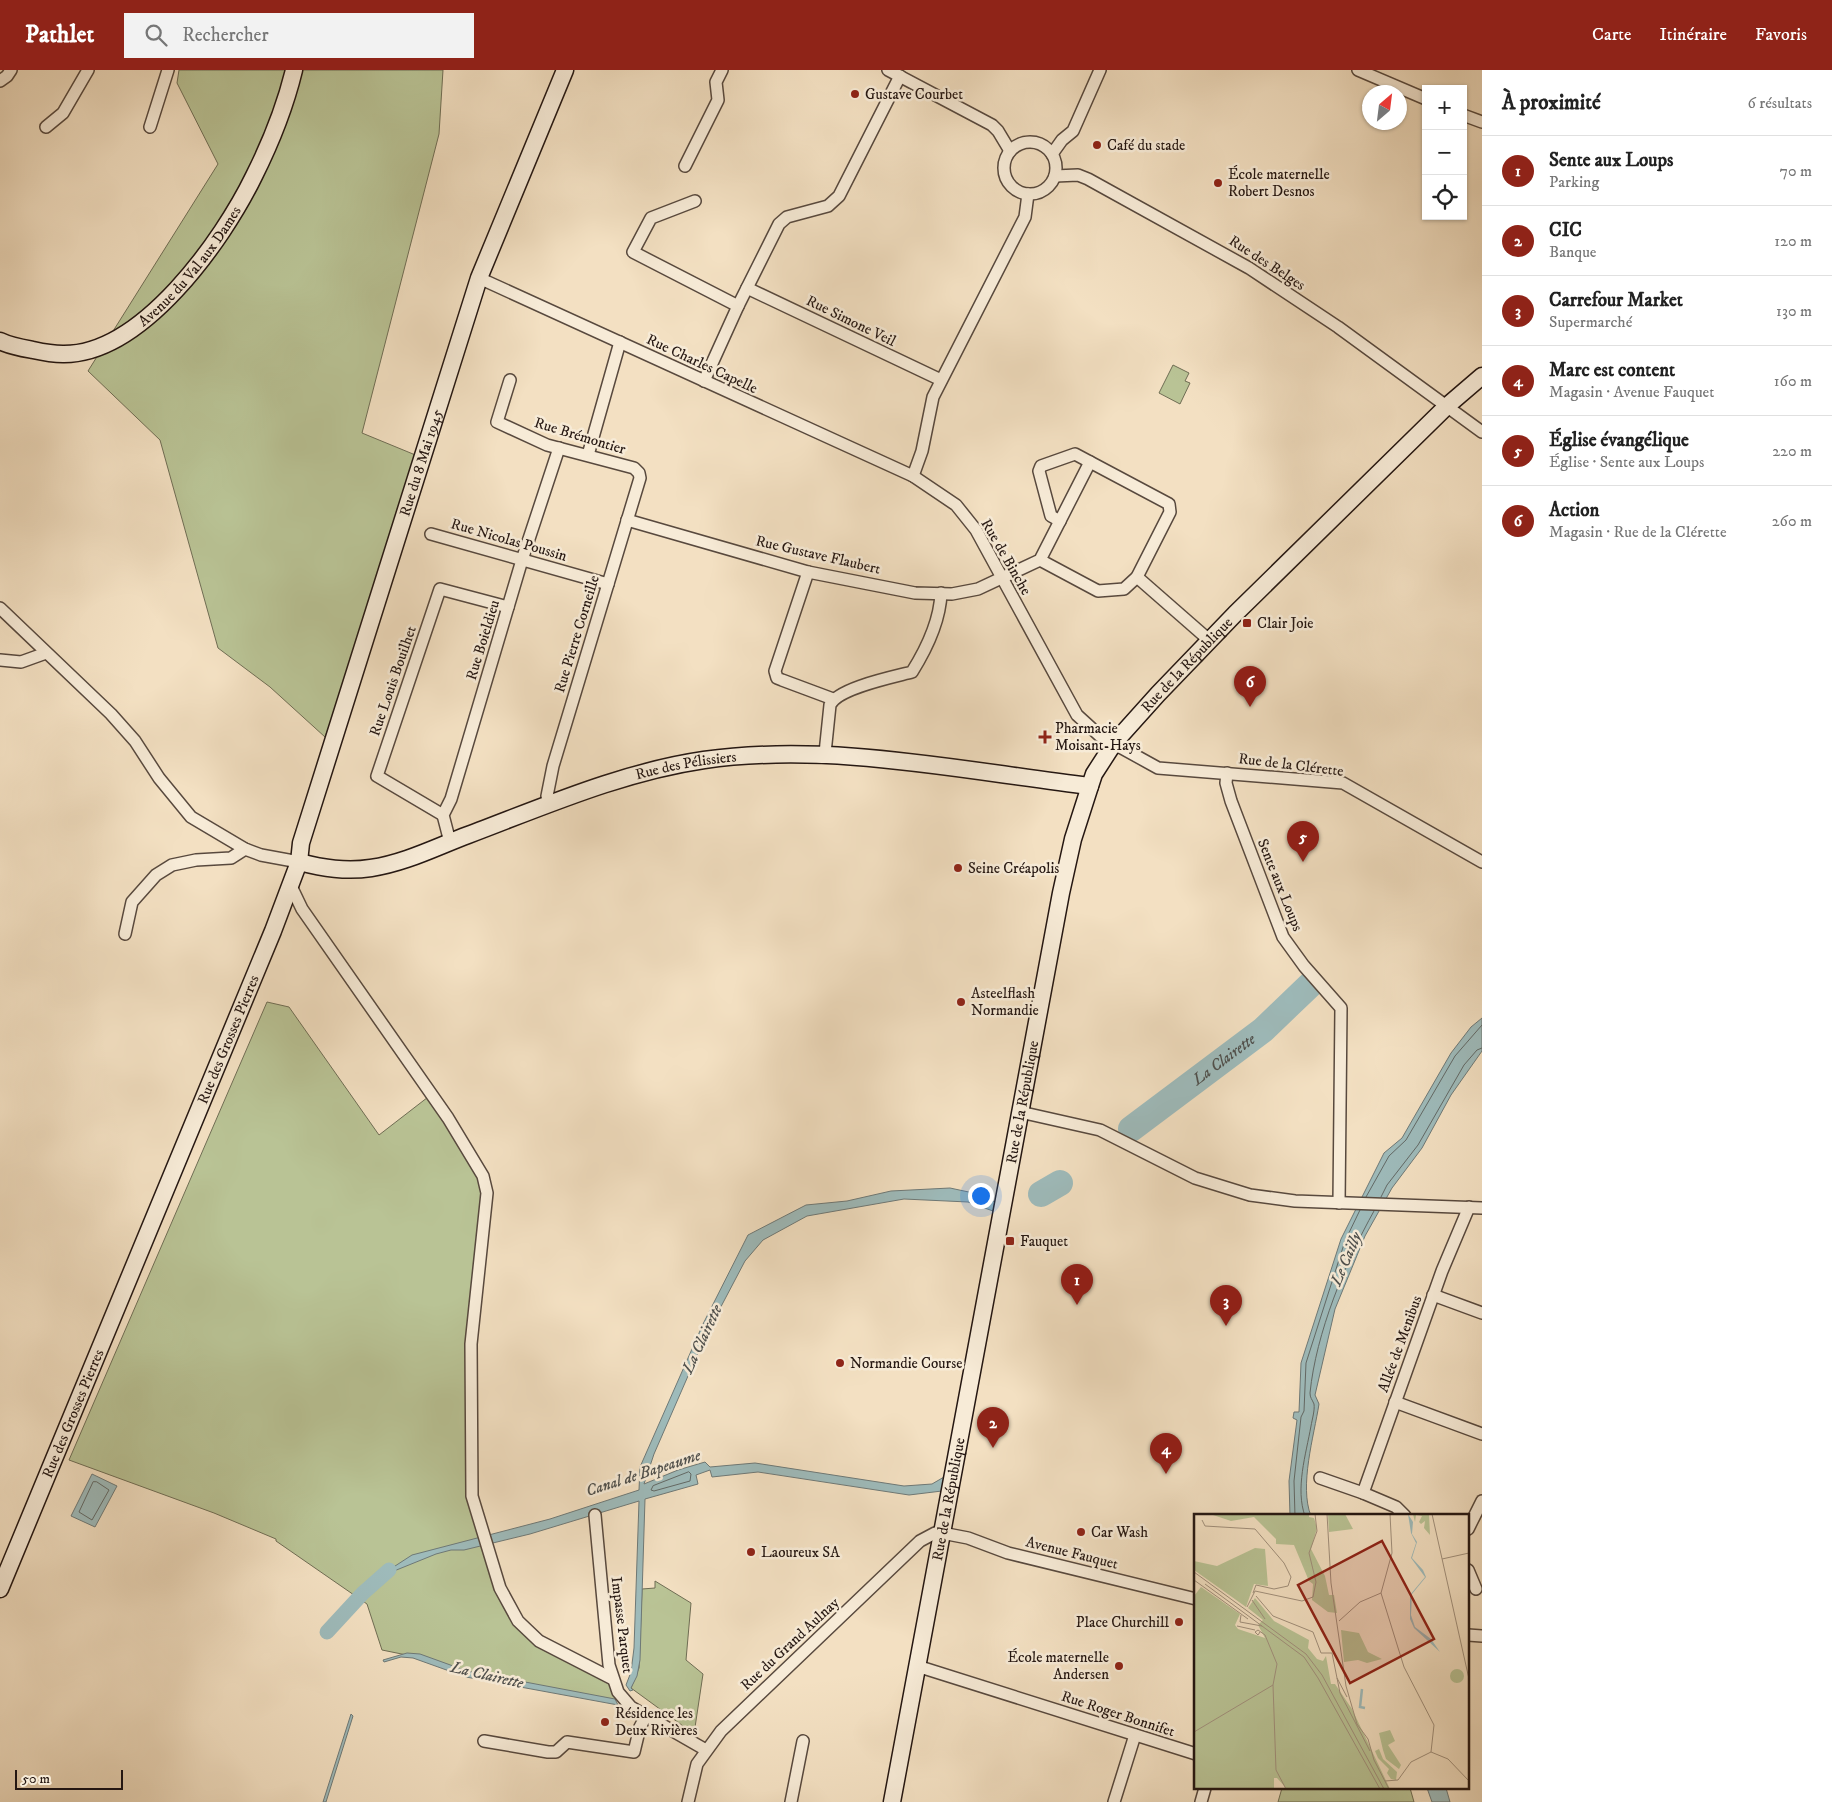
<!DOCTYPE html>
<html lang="fr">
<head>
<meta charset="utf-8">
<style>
  :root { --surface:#fff; --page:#f2f2f2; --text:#222; --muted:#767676; --line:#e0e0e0; --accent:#8f2418 }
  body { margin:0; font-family:"IM FELL DW Pica",serif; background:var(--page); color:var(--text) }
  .controls { position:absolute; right:15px; top:15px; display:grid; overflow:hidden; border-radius:0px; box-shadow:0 1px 4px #0004 }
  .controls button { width:45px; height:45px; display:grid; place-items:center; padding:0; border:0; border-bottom:1px solid var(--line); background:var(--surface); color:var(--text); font:25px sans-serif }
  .compass { position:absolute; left:1362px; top:15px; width:45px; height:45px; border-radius:50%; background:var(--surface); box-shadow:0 1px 4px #0004; rotate:28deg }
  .scale { position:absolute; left:15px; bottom:12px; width:108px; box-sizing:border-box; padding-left:5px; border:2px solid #251712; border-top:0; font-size:14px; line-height:18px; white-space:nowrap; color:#251712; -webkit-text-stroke:4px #f7ebd7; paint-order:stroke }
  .you { position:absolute; left:980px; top:1125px; width:18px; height:18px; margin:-12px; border:4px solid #fff; border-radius:50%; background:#1a73e8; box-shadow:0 0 0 8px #1a73e833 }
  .badge { display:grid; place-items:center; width:32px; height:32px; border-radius:50%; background:var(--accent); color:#fff; font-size:16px; font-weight:700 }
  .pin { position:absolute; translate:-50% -41px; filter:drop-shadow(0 1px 2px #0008) }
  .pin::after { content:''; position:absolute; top:26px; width:18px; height:15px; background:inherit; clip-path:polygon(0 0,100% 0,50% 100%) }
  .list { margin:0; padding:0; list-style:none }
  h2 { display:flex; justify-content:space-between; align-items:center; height:65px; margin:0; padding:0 20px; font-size:21px }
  h2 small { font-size:16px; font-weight:400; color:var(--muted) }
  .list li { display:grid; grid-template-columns:32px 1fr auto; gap:15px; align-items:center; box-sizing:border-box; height:70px; padding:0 20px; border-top:1px solid var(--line) }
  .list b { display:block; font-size:19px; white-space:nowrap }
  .list p { margin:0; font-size:16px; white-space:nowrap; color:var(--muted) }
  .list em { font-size:16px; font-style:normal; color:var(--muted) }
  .icon { flex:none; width:28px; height:28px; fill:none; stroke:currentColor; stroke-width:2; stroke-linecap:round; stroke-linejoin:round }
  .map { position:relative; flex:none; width:1482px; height:1732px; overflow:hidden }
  header { display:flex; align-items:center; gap:30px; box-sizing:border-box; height:70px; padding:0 25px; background:var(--accent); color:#fff }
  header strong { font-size:24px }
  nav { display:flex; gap:28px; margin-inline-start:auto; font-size:18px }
  .search { width:350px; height:45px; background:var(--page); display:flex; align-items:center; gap:12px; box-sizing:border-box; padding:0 18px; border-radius:0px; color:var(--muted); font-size:19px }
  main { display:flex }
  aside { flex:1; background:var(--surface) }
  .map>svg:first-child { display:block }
  .green { fill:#b9c395; stroke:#6f6d54 }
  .water { fill:#9ebbbb; stroke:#6e7977 }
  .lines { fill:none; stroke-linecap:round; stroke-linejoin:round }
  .shore { stroke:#626966; stroke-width:1 }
  .canal { stroke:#9ebbbb; stroke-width:15 }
  .river { stroke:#9ebbbb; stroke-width:26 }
  .street-casing { stroke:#58493e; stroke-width:14 }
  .secondary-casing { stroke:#251712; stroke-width:19 }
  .street { stroke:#f7ebd7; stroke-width:11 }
  .secondary { stroke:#f7ebd7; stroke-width:16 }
  .poi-dot { fill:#8f2418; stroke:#f7ebd7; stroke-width:2 }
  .labels { text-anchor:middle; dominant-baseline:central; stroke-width:5; stroke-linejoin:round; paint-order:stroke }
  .poi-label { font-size:15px; fill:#251712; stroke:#f7ebd7; text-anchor:start }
  .street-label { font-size:15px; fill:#251712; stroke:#f7ebd7 }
  .water-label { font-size:16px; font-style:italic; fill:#4f504d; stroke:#f7ebd7 }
  .inset-river { fill:none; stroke:#9ebbbb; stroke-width:2.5 }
  .inset-road { fill:none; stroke:#a1907c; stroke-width:1 }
  .view { fill:#8f2418; fill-opacity:0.15; stroke:#8f2418; stroke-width:2.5 }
  .inset-edge { fill:none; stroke:#251712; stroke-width:2.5 }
</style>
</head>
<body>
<header>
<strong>Pathlet</strong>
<div class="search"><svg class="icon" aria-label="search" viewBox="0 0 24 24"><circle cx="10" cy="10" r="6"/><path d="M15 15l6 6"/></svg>Rechercher</div>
<nav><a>Carte</a><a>Itinéraire</a><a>Favoris</a></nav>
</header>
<main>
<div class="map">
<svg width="1482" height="1732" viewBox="0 0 1482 1732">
  <rect width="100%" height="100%" fill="#f3e0c2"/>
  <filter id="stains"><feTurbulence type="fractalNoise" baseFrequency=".004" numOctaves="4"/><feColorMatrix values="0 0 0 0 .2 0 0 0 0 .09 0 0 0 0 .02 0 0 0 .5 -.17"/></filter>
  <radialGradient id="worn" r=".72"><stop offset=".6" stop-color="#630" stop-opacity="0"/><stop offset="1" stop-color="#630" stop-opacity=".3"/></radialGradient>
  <g class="green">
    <polygon points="179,0 443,0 439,64 362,363 430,391 325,667 270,617 218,578 160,370 88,301 218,94 177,13"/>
    <polygon points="1173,295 1189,303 1185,311 1190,313 1180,334 1159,323"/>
    <polygon points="267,932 289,937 379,1065 432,1024 483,1106 471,1274 472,1426 500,1518 539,1571 611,1608 618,1622 615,1631 498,1610 431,1590 382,1580 367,1534 276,1471 276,1469 214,1443 69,1390"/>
    <polygon points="655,1511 691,1533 686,1590 703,1604 694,1664 631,1618 639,1598 642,1519 655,1518"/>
    <polygon points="1282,1718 1410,1718 1414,1732 1278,1732"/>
  </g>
  <g class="water">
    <path d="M1482,948v33l-31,44 -29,53 -30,40 -27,48 -30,73 -20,86 4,9c-5,32 -20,82 -8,112h-21l-1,-35 8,-61 -4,-2 1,-6h5l2,-49 40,-124 43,-86 18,-15 49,-85 20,-26z"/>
    <polygon points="950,1118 978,1124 995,1132 993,1141 968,1132 904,1129 807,1146 763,1170 745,1191 705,1267 654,1384 644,1414 678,1400 705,1392 710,1397 755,1393 904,1416 932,1414 944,1407 942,1421 909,1425 758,1402 712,1407 710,1400 696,1405 698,1414 645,1429 640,1590 637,1606 631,1618 633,1620 630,1621 626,1615 631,1602 634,1578 639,1431 530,1464 464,1480 451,1480 436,1484 394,1501 375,1515 372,1511 412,1485 550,1449 639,1420 640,1397 703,1254 748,1165 806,1135 847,1131 891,1121"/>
    <polygon points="92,1404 117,1416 95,1457 71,1446"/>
    <polygon points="407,1583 420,1584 467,1601 615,1629 618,1635 466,1607 413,1588 401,1587 384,1592 383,1590"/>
    <polygon points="351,1644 353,1646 326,1732 323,1732"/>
    <polygon points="1427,1718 1446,1718 1450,1732 1432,1732"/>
  </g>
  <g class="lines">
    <g class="shore">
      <polyline points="1366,1127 1389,1086 1406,1070 1455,986 1482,955"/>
      <polyline points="1381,1127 1387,1115 1418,1075 1464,995 1477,980 1482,978"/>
      <polygon points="689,1402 691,1404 690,1411 654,1421 651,1420 653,1416"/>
      <polygon points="97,1412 109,1420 92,1450 79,1442 93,1412"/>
      <polyline points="1295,1446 1294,1411 1301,1347 1304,1341 1306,1293 1345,1171 1360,1140"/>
      <path d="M1305,1446c-10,-27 1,-62 6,-90 1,-6 4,-16 3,-22 -2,-5 -4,-6 -4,-11 6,-60 35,-130 64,-182"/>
    </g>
    <polyline class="canal" points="327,1562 363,1523 389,1500"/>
    <g class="river">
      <path id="s1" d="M1131,1059l132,-99 48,-46"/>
      <polyline points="1041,1124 1060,1113"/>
    </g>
    <defs>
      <g id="street">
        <polyline points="888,0 992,55 998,61 1010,81"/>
        <polyline points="1358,0 1426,29"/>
        <polyline points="0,11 7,6 11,0"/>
        <polyline points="1463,45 1482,52"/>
        <polyline points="46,57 63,43 88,0"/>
        <polyline points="150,57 168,0"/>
        <circle cx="1030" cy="98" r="26"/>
        <polyline points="1052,84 1062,70 1073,61 1100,0"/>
        <polyline points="685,96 718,30 716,12 722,0"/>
        <polyline points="1055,106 1078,105 1088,109 1249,198 1338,257 1482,362"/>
        <polyline points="695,131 651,148 633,182 738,236 704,311"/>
        <polyline points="479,208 913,406 956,435 976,460 1077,645 1100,666 1158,698 1343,713 1482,792"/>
        <polyline points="747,218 941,310"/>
        <polyline points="738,236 779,154 787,147 828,136 839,126 900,6"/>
        <polyline points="510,310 497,352 547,375 634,398 639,403 640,408 553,696 547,726 550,735"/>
        <polyline points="588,385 620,272"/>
        <polyline points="913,406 922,381 933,327 1025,147 1028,124"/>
        <polyline points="627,450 808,502 915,523 952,524 978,519 1040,490 1090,392 1169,434 1170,442 1137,507 1124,519 1098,521 1040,490"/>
        <polyline points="1060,451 1051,446 1039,401 1041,396 1075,384 1090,392"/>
        <polyline points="431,464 608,514"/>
        <polyline points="808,502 775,601 777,608 782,610 833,629"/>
        <polyline points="1137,507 1209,570"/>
        <polyline points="0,538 111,644 135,671 159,708 191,747 245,779 261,785 299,792"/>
        <polyline points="0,590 21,592 46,583"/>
        <path d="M825,683l5,-48c8,-17 63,-28 82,-33 15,-24 28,-51 29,-79"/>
        <polyline points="1227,703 1226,713 1231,731 1283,867 1304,896 1341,938 1339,1133"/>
        <polyline points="443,745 377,706 440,519 508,537"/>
        <polyline points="450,772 443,745 451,729 522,490 559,378"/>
        <polyline points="290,814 302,839 448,1048 483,1106 487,1123 471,1274 472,1426 500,1518 518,1551 539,1571 611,1608"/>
        <polyline points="125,864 132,832 156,805 172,795 196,790 231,788 245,779"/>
        <polyline points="1020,1042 1100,1060 1195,1108 1250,1125 1295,1131 1482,1138"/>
        <polyline points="1433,1225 1482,1243"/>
        <polyline points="1395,1332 1482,1364"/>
        <polyline points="1320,1408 1363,1423"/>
        <polyline points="595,1445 609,1595 618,1622 631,1637 706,1680"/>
        <polyline points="1405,1446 1396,1437 1363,1423 1442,1201 1469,1137"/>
        <polyline points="1468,1459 1482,1431"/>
        <polyline points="1468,1500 1476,1519"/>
        <polyline points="1468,1565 1482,1566"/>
        <polyline points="917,1596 1196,1684"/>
        <polyline points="484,1671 548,1682 556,1682 567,1672 634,1682 640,1657 646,1646"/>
        <polyline points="688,1732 697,1694 721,1661 920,1471 935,1463 942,1463 968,1468 1008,1483 1196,1529"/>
        <polyline points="791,1732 803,1671"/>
        <polyline points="1114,1732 1135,1665"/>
        <polyline points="1201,1732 1205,1718"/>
      </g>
      <g id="secondary">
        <path id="s2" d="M0,271c10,5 22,7 33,9 9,2 20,4 30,4 79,1 160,-114 191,-178 17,-34 31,-69 40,-106"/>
        <path id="s3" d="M299,792c24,6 47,10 72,6 34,-5 65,-21 97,-33 77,-29 154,-63 236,-75 128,-18 259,11 386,26"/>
        <path id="s4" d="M0,1519l273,-658 26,-69 2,-19 178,-565 86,-208"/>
        <path id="s5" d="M892,1732l169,-909 12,-54 17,-53 4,-12 20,-31 44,-49 77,-80 212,-208 35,-30"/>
      </g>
    </defs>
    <use href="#street" class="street-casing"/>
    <use href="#secondary" class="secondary-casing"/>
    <use href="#street" class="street"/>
    <use href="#secondary" class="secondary"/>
  </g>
  <g class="poi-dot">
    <circle cx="855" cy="24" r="5"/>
    <circle cx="1097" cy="75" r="5"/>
    <circle cx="1218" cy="113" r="5"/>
    <rect x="1242" y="548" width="10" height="10" rx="2.5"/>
    <path d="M1042.5 659.5h5v5h5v5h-5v5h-5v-5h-5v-5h5z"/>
    <circle cx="958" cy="798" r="5"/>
    <circle cx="961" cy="932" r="5"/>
    <rect x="1005" y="1166" width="10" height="10" rx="2.5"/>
    <circle cx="840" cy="1293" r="5"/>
    <circle cx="1081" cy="1462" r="5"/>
    <circle cx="751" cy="1482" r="5"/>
    <circle cx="1179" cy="1552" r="5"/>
    <circle cx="1119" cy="1596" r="5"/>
    <circle cx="605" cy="1652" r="5"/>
  </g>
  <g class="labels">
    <g class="poi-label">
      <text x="865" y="24">Gustave Courbet</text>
      <text x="1107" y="75">Café du stade</text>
      <text x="1228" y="104">École maternelle<tspan x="1228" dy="17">Robert Desnos</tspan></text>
      <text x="1257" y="553">Clair Joie</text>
      <text x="1055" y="658">Pharmacie<tspan x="1055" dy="17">Moisant-Hays</tspan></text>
      <text x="968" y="798">Seine Créapolis</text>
      <text x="971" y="923">Asteelflash<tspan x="971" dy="17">Normandie</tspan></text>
      <text x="1020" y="1171">Fauquet</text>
      <text x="850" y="1293">Normandie Course</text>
      <text x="1091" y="1462">Car Wash</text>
      <text x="761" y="1482">Laoureux SA</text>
      <text x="1169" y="1552" text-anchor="end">Place Churchill</text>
      <text x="1109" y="1587" text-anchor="end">École maternelle<tspan x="1109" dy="17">Andersen</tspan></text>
      <text x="615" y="1643">Résidence les<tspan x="615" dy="17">Deux Rivières</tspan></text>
    </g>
    <g class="street-label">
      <text transform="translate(1267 193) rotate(33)">Rue des Belges</text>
      <text stroke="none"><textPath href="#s2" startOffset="225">Avenue du Val aux Dames</textPath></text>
      <text transform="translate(851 251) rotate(26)">Rue Simone Veil</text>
      <text transform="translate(702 294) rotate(25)">Rue Charles Capelle</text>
      <text transform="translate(580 366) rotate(17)">Rue Brémontier</text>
      <text stroke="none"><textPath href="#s4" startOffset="1204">Rue du 8 Mai 1945</textPath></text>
      <text transform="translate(509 470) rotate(16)">Rue Nicolas Poussin</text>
      <text transform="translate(818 485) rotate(13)">Rue Gustave Flaubert</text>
      <text transform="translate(1006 487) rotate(60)">Rue de Binche</text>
      <text transform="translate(577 564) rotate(-73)">Rue Pierre Corneille</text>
      <text transform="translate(483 570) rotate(-73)">Rue Boieldieu</text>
      <text stroke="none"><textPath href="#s5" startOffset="1192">Rue de la République</textPath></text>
      <text transform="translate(393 611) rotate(-71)">Rue Louis Bouilhet</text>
      <text transform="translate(1291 695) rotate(7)">Rue de la Clérette</text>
      <text stroke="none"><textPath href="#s3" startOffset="405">Rue des Pélissiers</textPath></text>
      <text transform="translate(1280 815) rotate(68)">Sente aux Loups</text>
      <text stroke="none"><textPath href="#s4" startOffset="595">Rue des Grosses Pierres</textPath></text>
      <text stroke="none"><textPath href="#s5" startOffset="712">Rue de la République</textPath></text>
      <text transform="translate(1400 1274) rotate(-70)">Allée de Menibus</text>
      <text stroke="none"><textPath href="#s4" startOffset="190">Rue des Grosses Pierres</textPath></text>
      <text stroke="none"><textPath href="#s5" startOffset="308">Rue de la République</textPath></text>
      <text transform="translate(1072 1483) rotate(14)">Avenue Fauquet</text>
      <text transform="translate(622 1555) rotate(83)">Impasse Parquet</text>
      <text transform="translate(790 1574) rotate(-43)">Rue du Grand Aulnay</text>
      <text transform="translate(1118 1644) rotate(18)">Rue Roger Bonnifet</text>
    </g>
    <g class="water-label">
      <text stroke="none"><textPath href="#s1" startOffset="116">La Clairette</textPath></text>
      <text transform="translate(1346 1189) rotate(-67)">Le Cailly</text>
      <text transform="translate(702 1269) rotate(-65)">La Clairette</text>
      <text transform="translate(643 1403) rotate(-18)">Canal de Bapeaume</text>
      <text transform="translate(487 1605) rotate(13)">La Clairette</text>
    </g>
  </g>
  <g transform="translate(1194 1444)">
    <rect width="275" height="275" fill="#f3e0c2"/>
    <path d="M16,0h99v3l5,1 3,10 -6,21 14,27 4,19h5l3,18 -9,-1 -16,-12 1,-16 -4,-3 -15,-36 -18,-1v-5l-22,-22 -23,4zM134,0h17l8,15 -24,3zM219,0h16l1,21 -6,-7 1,-7 -4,3 -2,-2 3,-6 -6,-1 -1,7zM61,34l10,1 3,37 -14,-2 -8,23 -52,-37v-9l23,5zM7,73l39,27 -5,11 3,4 27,9 -7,-13 5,-5 -15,-12 7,-10 19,23 35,19 -1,8 9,11 6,2 3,-5 5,28h4l17,25 38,80h-103l-10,-11h-3v11h-80v-193zM147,116l18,3 9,19 14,7 -15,4 -9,-3 -14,2zM256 162a7 7 0 1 1 14 0a7 7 0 1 1-14 0ZM196,216l5,11 -7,4 13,20 -2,4 -13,-10 -3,-9 -4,-17zM185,235l4,10 14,13 -1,8 -5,-1 -4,-6 2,-4 -11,-11 -3,-7z" fill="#b9c395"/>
    <path d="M214,0l5,8 -1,12 5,8 -5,16 11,12 3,7 -14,17 -1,21 4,12 16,12 9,13 -26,-24 -4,-9v-24l15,-18 -14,-19 5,-15 -5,-10z" fill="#9ebbbb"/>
    <path class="inset-river" d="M168,175l-2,18 5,1"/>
    <path class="inset-road" d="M133,0l4,69 15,103 11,38 11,15 6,21 15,29M196,0l2,39 -11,40 23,74 30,58 -3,27M238,0l37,165M8,6l3,6 50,3 29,34 7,14 -3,9 -14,3 -18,-4 -3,8M248,45l27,-6M0,58l112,82 16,21 62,114M0,66l54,39M11,70l99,73 14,21 62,111M62,82l17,20 40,16 8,21h11l8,40 30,58M58,86l13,19M53,93l8,-16 47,10 11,-4 3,-15 -7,-29 8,-22 -2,-17M47,101l-1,7 22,4M145,107l21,-19 21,-9M43,112l18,4M143,164l10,19M79,171l3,85 10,19M0,218l79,-47 4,-21 -12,-29 -7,-5 -3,2 3,3 2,-3M237,238l17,7 21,22M191,267l13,-1 13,-18 20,-10"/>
    <path class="view" d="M188,27l52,98 -84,44 -52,-98z"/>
    <rect width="275" height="275" class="inset-edge"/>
  </g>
  <rect width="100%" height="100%" filter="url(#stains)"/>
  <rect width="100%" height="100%" fill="url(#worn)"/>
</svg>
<div class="controls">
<button>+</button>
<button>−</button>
<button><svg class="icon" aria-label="locate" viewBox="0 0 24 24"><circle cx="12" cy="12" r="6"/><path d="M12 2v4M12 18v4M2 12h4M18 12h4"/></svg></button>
</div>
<svg class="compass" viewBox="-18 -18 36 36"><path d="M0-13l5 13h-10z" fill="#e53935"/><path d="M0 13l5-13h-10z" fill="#767676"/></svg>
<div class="scale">50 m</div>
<div class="you"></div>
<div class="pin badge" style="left:1077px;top:1235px">1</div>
<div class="pin badge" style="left:993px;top:1378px">2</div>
<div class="pin badge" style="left:1226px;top:1256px">3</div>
<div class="pin badge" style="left:1166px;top:1404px">4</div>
<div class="pin badge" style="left:1303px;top:792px">5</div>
<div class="pin badge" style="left:1250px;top:637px">6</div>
</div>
<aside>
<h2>À proximité<small>6 résultats</small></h2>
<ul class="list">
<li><span class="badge">1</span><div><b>Sente aux Loups</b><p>Parking</p></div><em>70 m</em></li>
<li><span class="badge">2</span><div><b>CIC</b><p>Banque</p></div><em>120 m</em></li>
<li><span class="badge">3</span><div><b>Carrefour Market</b><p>Supermarché</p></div><em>130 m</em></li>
<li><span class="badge">4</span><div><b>Marc est content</b><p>Magasin · Avenue Fauquet</p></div><em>160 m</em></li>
<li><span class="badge">5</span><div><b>Église évangélique</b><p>Église · Sente aux Loups</p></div><em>220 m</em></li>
<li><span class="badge">6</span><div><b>Action</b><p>Magasin · Rue de la Clérette</p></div><em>260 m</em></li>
</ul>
</aside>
</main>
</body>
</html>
